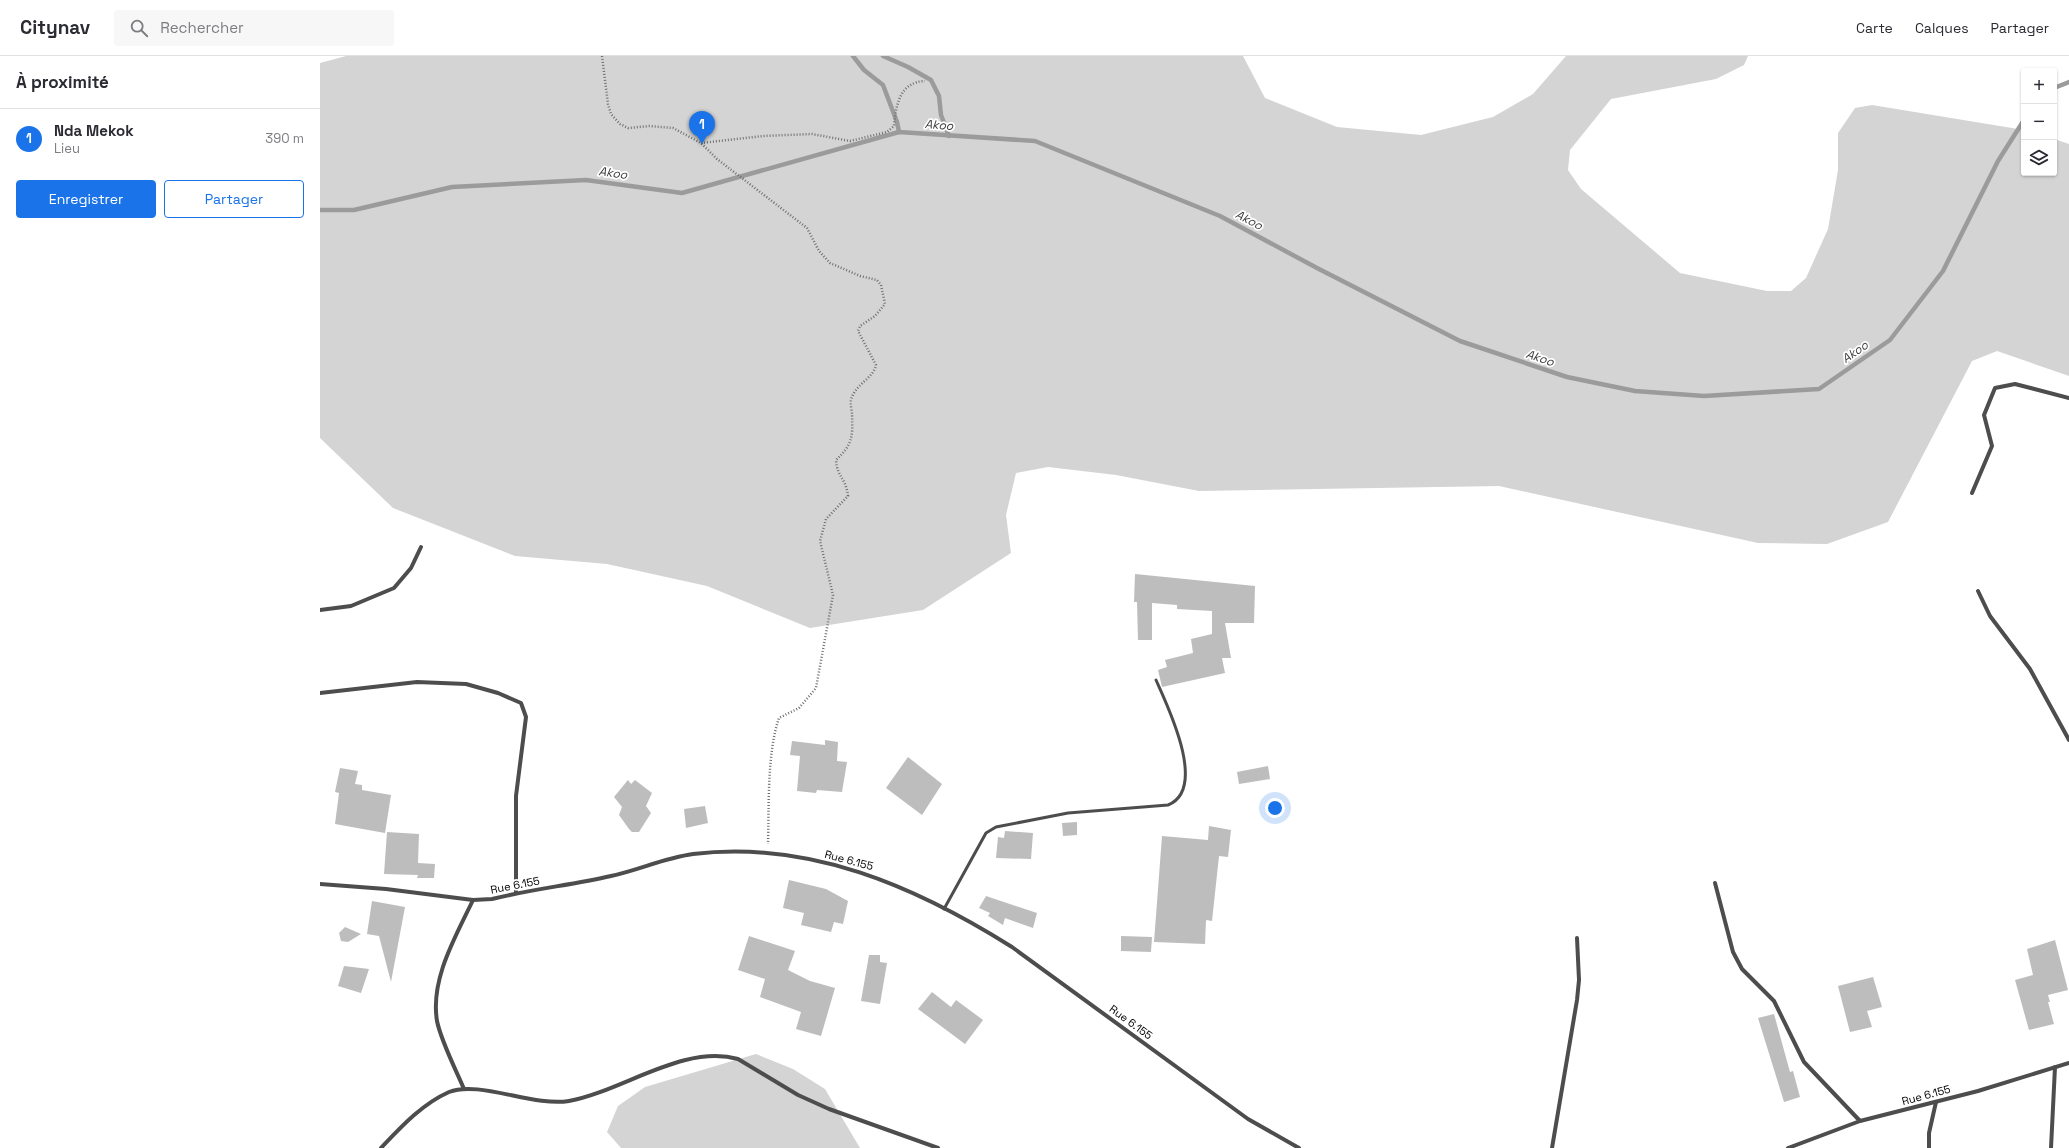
<!DOCTYPE html>
<html lang="fr">
<head>
<meta charset="utf-8">
<style>
  :root { --surface:#fff; --page:#f7f7f7; --text:#2b2b33; --muted:#7c7c81; --line:#e1e1e2; --accent:#1a73e8 }
  body { margin:0; font-family:"Space Grotesk",sans-serif; background:var(--page); color:var(--text) }
  .controls { position:absolute; right:12px; top:12px; display:grid; overflow:hidden; border-radius:4px; box-shadow:0 1px 3px #0004 }
  .controls button { width:36px; height:36px; display:grid; place-items:center; padding:0; border:0; border-bottom:1px solid var(--line); background:var(--surface); color:var(--text); font:20px sans-serif }
  .you { position:absolute; left:955px; top:752px; width:14px; height:14px; margin:-10px; border:3px solid #fff; border-radius:50%; background:#1a73e8; box-shadow:0 0 0 6px #1a73e833 }
  .badge { display:grid; place-items:center; width:26px; height:26px; border-radius:50%; background:var(--accent); color:#fff; font-size:13px; font-weight:700 }
  .pin { position:absolute; translate:-50% -33px; filter:drop-shadow(0 1px 2px #0008) }
  .pin::after { content:''; position:absolute; top:21px; width:14px; height:12px; background:inherit; clip-path:polygon(0 0,100% 0,50% 100%) }
  .list { margin:0; padding:0; list-style:none }
  h2 { display:flex; justify-content:space-between; align-items:center; height:52px; margin:0; padding:0 16px; font-size:17px }
  h2 small { font-size:13px; font-weight:400; color:var(--muted) }
  .list li { display:grid; grid-template-columns:26px 1fr auto; gap:12px; align-items:center; box-sizing:border-box; height:60px; padding:0 16px; border-top:1px solid var(--line) }
  .list b { display:block; font-size:15px; white-space:nowrap }
  .list p { margin:0; font-size:13px; white-space:nowrap; color:var(--muted) }
  .list em { font-size:13px; font-style:normal; color:var(--muted) }
  .actions { display:flex; gap:8px; padding:12px 16px }
  .actions a { flex:1; padding:9px 0; border:1px solid var(--accent); border-radius:4px; text-align:center; font-size:14px; color:var(--accent) }
  .actions .main { background:var(--accent); color:#fff }
  .icon { flex:none; width:22px; height:22px; fill:none; stroke:currentColor; stroke-width:2; stroke-linecap:round; stroke-linejoin:round }
  .map { position:relative; flex:none; width:1749px; height:1092px; overflow:hidden }
  header { display:flex; align-items:center; gap:24px; box-sizing:border-box; height:56px; padding:0 20px; background:var(--surface); border-bottom:1px solid var(--line) }
  header strong { font-size:19px }
  nav { display:flex; gap:22px; margin-inline-start:auto; font-size:14px }
  .search { width:280px; height:36px; background:var(--page); display:flex; align-items:center; gap:10px; box-sizing:border-box; padding:0 14px; border-radius:4px; color:var(--muted); font-size:15px }
  main { display:flex }
  aside { flex:1; background:var(--surface) }
  .map>svg:first-child { display:block }
  .green { fill:#d4d4d4 }
  .lines { fill:none; stroke-linecap:round; stroke-linejoin:round }
  .stream { stroke:#9b9b9b; stroke-width:4.5 }
  .building { fill:#bdbdbd }
  .path { stroke:#6f6f6f; stroke-width:2.5; stroke-dasharray:1 2; stroke-linecap:butt }
  .lane { stroke:#4d4d4d; stroke-width:3 }
  .street { stroke:#4d4d4d; stroke-width:4 }
  .labels { text-anchor:middle; dominant-baseline:central; stroke-width:3.5; stroke-linejoin:round; paint-order:stroke }
  .street-label { font-size:11px; fill:#000; stroke:#fff }
  .water-label { font-size:12px; font-style:italic; fill:#3c3c3c; stroke:#fff }
</style>
</head>
<body>
<header>
<strong>Citynav</strong>
<div class="search"><svg class="icon" aria-label="search" viewBox="0 0 24 24"><circle cx="10" cy="10" r="6"/><path d="M15 15l6 6"/></svg>Rechercher</div>
<nav><a>Carte</a><a>Calques</a><a>Partager</a></nav>
</header>
<main>
<aside>
<h2>À proximité<small></small></h2>
<ul class="list">
<li><span class="badge">1</span><div><b>Nda Mekok</b><p>Lieu</p></div><em>390 m</em></li>
</ul>
<div class="actions"><a class="main">Enregistrer</a><a>Partager</a></div>
</aside>
<div class="map">
<svg width="1749" height="1092" viewBox="0 0 1749 1092">
  <rect width="100%" height="100%" fill="#fff"/>
  <g class="green">
    <polygon points="26,0 923,0 945,42 1017,71 1101,79 1173,61 1213,38 1246,0 1428,0 1424,9 1396,23 1291,43 1250,94 1248,114 1261,133 1360,217 1447,235 1471,235 1486,222 1508,173 1518,114 1518,77 1535,52 1552,49 1704,74 1704,117 1734,117 1734,83 1749,88 1749,320 1677,295 1652,305 1568,466 1507,488 1438,487 1179,430 879,435 796,419 728,411 696,417 686,459 691,497 603,554 490,572 387,530 287,508 195,500 73,452 0,382 0,7"/>
    <polygon points="436,998 473,1013 505,1033 540,1092 301,1092 287,1076 298,1050 325,1031"/>
  </g>
  <g class="lines">
    <g class="stream">
      <polyline points="533,0 544,14 563,29 577,66 579,76"/>
      <polyline points="563,0 588,11 611,24 619,40 621,59 629,80"/>
      <polyline points="1734,32 1749,26"/>
      <polyline points="0,154 34,154 132,131 266,124 362,137 579,76 715,85 900,160 997,212 1140,285 1247,321 1315,335 1384,340 1499,333 1570,284 1623,215 1678,105 1704,64"/>
    </g>
  </g>
  <g class="building">
    <polygon points="815,518 935,530 934,567 905,567 911,602 902,602 905,617 842,631 838,614 847,611 845,604 873,597 871,583 892,578 892,555 857,553 857,549 832,547 832,584 818,584 817,546 814,546"/>
    <polygon points="505,684 518,686 517,705 527,706 522,736 497,734 496,737 477,735 480,700 470,699 472,685 505,689"/>
    <polygon points="588,701 622,728 602,759 566,732"/>
    <polygon points="948,710 950,723 919,728 917,716"/>
    <polygon points="20,712 38,715 35,728 42,729 42,734 71,739 65,777 15,768 19,737 15,736"/>
    <polygon points="308,724 311,728 315,724 332,737 326,750 331,757 319,776 312,776 309,773 299,759 302,751 294,741"/>
    <polygon points="385,750 388,767 366,772 364,753"/>
    <polygon points="757,766 757,779 743,780 742,767"/>
    <polygon points="889,770 911,774 908,801 899,800 892,865 886,864 885,888 834,886 842,780 888,784"/>
    <polygon points="685,775 713,777 711,803 676,802 678,781 684,782"/>
    <polygon points="67,776 99,778 98,807 115,808 114,822 97,822 98,819 64,818"/>
    <polygon points="469,824 506,833 528,845 523,868 514,866 511,876 481,869 484,857 463,852"/>
    <polygon points="666,840 717,857 713,872 685,862 683,869 668,860 670,857 659,852"/>
    <polygon points="52,845 85,851 71,926 59,880 47,878"/>
    <polygon points="25,871 41,878 28,886 21,885 19,877"/>
    <polygon points="429,880 475,895 468,914 490,925 515,932 501,980 476,973 481,956 440,941 445,923 418,914"/>
    <polygon points="801,880 832,881 831,896 801,895"/>
    <polygon points="1735,884 1748,934 1728,939 1730,946 1728,946 1734,968 1709,974 1695,924 1713,919 1707,893"/>
    <polygon points="549,899 560,899 560,906 567,907 560,948 541,945"/>
    <polygon points="24,910 49,913 41,937 18,930"/>
    <polygon points="1553,921 1562,951 1547,955 1552,971 1530,976 1518,930"/>
    <polygon points="612,936 631,951 636,944 663,964 645,988 598,953"/>
    <polygon points="1454,958 1470,1016 1473,1015 1480,1041 1464,1046 1438,962"/>
  </g>
  <g class="lines">
    <g class="path">
      <path d="M282,0l6,48 3,10 9,10 8,4 22,-2 23,2 28,15 16,16 90,69 12,23 11,12 30,13 17,4 4,5 4,19 -10,12 -15,10 -2,5 18,34c-3,14 -21,19 -25,35 -1,4 1,11 1,15 1,22 0,30 -16,45 1,17 10,18 12,36l-22,23 -6,22 13,54 -17,93 -17,20 -20,10c-12,34 -10,90 -11,126"/>
      <path d="M381,87l62,-7 49,-2 38,7 37,-9 7,-6c2,-20 5,-44 31,-45"/>
    </g>
    <path class="lane" d="M624,853l42,-76 10,-6 72,-14 100,-8c40,-16 0,-98 -12,-125"/>
    <g class="street">
      <polyline points="1652,437 1672,390 1664,359 1675,332 1695,328 1749,342"/>
      <polyline points="1658,535 1670,560 1710,613 1749,684"/>
      <polyline points="0,554 31,550 74,532 91,512 101,491"/>
      <polyline points="0,637 97,626 146,628 178,637 201,647 206,661 196,740 196,837"/>
      <polyline points="1395,827 1413,896 1422,913 1454,945 1484,1006 1540,1065"/>
      <path d="M0,828l66,5 87,11 19,-1c40,-10 80,-14 119,-23 28,-6 53,-18 82,-22 116,-14 222,32 319,93l236,172 51,29"/>
      <path d="M144,1033c-8,-19 -23,-48 -27,-68 -7,-42 19,-85 36,-121"/>
      <path d="M61,1092c20,-21 41,-44 68,-56 30,-12 84,15 120,9 54,-10 114,-57 169,-42l60,36 31,14 109,39"/>
      <polyline points="1232,1092 1257,944 1259,924 1257,882"/>
      <polyline points="1468,1092 1540,1065 1658,1035 1749,1007"/>
      <polyline points="1609,1092 1609,1077 1616,1046"/>
      <polyline points="1731,1092 1735,1011"/>
    </g>
  </g>
  <g class="labels">
    <g class="street-label">
      <text transform="translate(529 804) rotate(15)">Rue 6.155</text>
      <text transform="translate(195 829) rotate(-11)">Rue 6.155</text>
      <text transform="translate(811 966) rotate(36)">Rue 6.155</text>
      <text transform="translate(1606 1039) rotate(-15)">Rue 6.155</text>
    </g>
    <g class="water-label">
      <text transform="translate(619 69) rotate(4)">Akoo</text>
      <text transform="translate(293 117) rotate(8)">Akoo</text>
      <text transform="translate(929 164) rotate(27)">Akoo</text>
      <text transform="translate(1535 296) rotate(-35)">Akoo</text>
      <text transform="translate(1220 302) rotate(19)">Akoo</text>
    </g>
  </g>
</svg>
<div class="controls">
<button>+</button>
<button>−</button>
<button><svg class="icon" aria-label="layers" viewBox="0 0 24 24"><path d="M12 4l9 5-9 5-9-5zM3 14l9 5 9-5"/></svg></button>
</div>
<div class="you"></div>
<div class="pin badge" style="left:382px;top:88px">1</div>
</div>
</main>
</body>
</html>
